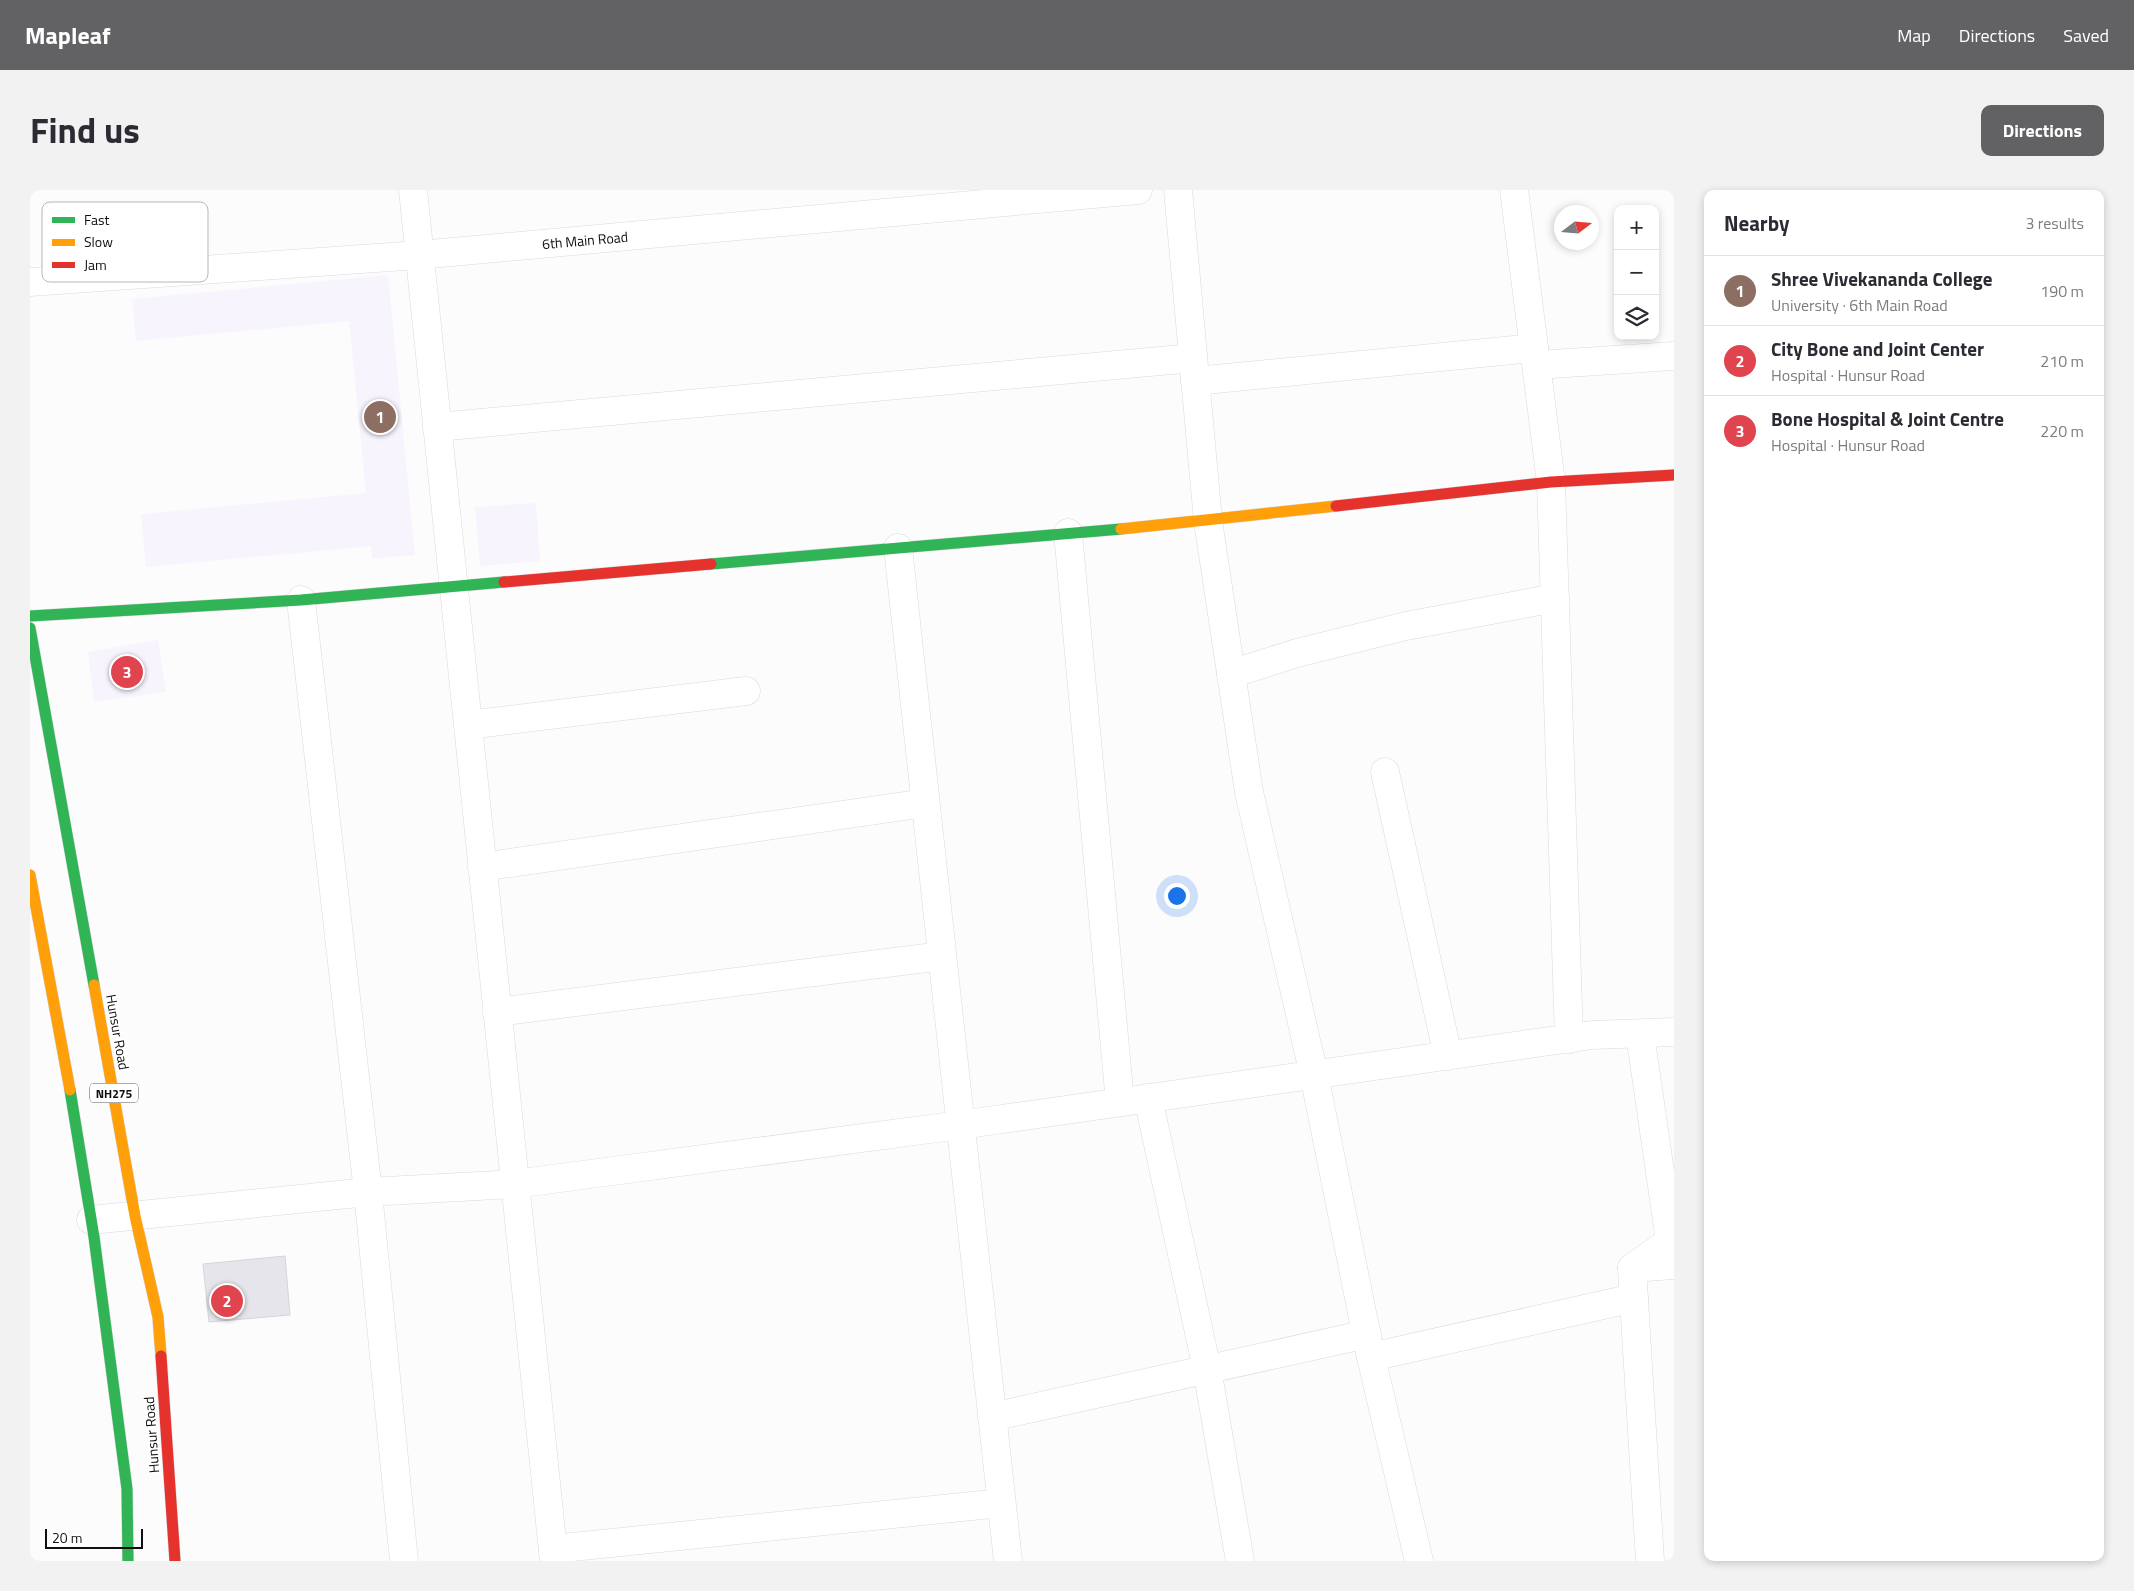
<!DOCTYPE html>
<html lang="en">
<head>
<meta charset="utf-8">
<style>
  :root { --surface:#fff; --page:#f2f2f3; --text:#2b2b33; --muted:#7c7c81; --line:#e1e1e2; --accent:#626164 }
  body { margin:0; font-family:"Titillium Web",sans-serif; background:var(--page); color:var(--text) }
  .controls { position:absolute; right:15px; top:15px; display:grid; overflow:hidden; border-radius:10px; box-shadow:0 2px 8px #0003 }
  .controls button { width:45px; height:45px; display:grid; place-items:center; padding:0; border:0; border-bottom:1px solid var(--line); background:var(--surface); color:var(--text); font:25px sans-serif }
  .compass { position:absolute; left:1524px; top:15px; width:45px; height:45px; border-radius:50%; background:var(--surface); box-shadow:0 2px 8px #0003; rotate:74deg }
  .scale { position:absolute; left:15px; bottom:12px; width:98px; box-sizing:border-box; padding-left:5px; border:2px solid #0f0e12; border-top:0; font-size:14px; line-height:18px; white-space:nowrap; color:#0f0e12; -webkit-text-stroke:4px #fff; paint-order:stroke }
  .you { position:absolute; left:1146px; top:705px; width:18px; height:18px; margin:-12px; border:4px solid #fff; border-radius:50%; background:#1a73e8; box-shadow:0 0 0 8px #1a73e833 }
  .badge { display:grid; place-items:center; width:32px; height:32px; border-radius:50%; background:var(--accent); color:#fff; font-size:16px; font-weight:700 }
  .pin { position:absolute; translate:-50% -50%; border:2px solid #fff; box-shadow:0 1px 5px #0006 }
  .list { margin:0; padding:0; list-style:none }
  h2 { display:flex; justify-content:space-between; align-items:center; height:65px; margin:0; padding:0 20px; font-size:21px }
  h2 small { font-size:16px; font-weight:400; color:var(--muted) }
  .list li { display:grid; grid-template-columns:32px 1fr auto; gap:15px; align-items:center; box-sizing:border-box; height:70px; padding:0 20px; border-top:1px solid var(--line) }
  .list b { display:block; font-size:19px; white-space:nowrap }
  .list p { margin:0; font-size:16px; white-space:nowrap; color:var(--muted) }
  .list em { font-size:16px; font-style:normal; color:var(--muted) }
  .icon { flex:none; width:28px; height:28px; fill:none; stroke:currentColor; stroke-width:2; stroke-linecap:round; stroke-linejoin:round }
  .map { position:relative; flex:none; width:1644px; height:1371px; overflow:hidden; border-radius:10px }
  header { display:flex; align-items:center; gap:30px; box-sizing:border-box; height:70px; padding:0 25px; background:var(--accent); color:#fff }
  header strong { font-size:24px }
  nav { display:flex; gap:28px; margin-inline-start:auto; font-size:18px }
  .intro { display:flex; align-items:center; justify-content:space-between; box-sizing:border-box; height:120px; padding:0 30px }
  h1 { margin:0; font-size:35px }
  .button { padding:12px 22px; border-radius:10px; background:var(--accent); color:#fff; font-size:18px; font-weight:700 }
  main { display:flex; gap:30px; padding:0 30px }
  aside { flex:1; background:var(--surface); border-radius:10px; box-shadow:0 2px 8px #0003 }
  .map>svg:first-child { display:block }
  .built { fill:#f7f4fe }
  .building { fill:#e7e5ec; stroke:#d5d4d7 }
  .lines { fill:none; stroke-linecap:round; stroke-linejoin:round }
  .street-casing { stroke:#dad8dc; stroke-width:29 }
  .fast-casing { stroke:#dad8dc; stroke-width:12 }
  .slow-casing { stroke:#dad8dc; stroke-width:12 }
  .jam-casing { stroke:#dad8dc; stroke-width:12 }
  .street { stroke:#fff; stroke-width:28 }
  .fast { stroke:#30b455; stroke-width:11 }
  .slow { stroke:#ff9f0a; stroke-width:11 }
  .jam { stroke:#e5322d; stroke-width:11 }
  .labels { text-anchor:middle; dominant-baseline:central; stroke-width:4; stroke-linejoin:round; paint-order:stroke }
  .shield { fill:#fff; stroke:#575659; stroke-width:1 }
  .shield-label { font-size:12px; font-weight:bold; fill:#0f0e12 }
  .street-label { font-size:14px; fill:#0f0e12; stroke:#fff }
  .key { fill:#fff; stroke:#b7b7b8; stroke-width:1 }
  .key-label { font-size:14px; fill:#0f0e12 }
</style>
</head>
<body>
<header>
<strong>Mapleaf</strong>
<nav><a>Map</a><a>Directions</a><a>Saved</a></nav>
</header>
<div class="intro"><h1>Find us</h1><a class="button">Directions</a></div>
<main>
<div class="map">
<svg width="1644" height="1371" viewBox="0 0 1644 1371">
  <rect width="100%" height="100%" fill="#fcfcfd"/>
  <g class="built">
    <polygon points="358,85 385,365 342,369 341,356 116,377 111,324 336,303 319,131 106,151 102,109"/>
    <polygon points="506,313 510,371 450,376 445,317"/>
    <polygon points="128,450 136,502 64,512 58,462"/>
  </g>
  <polygon class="building" points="255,1066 260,1125 179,1132 173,1074"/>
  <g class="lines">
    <defs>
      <g id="street">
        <polyline points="383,0 524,1371"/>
        <polyline points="1148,0 1178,331 1219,602 1284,885 1341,1167 1389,1371"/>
        <polyline points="1484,0 1521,292 1539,849"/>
        <polyline points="0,92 389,65 1108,0"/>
        <polyline points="1507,175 1644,166"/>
        <polyline points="1165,191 1504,158"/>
        <polyline points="407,237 1163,168"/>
        <polyline points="1038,343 1090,912"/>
        <polyline points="868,358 978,1371"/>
        <polyline points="271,410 338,1002 374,1371"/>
        <polyline points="1201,484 1267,463 1376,436 1525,408"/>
        <polyline points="438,535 716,501"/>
        <polyline points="1355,582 1418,866"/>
        <polyline points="452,677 895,613"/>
        <polyline points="467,822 912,766"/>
        <polyline points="1610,844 1640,1051 1602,1078 1620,1371"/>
        <polyline points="1118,908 1177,1179 1210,1371"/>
        <polyline points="61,1030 338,1002 485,994 930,935 1562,845 1644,842"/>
        <polyline points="1602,1078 1644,1075"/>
        <polyline points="1341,1167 1604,1108"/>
        <polyline points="962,1227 1337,1144"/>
        <polyline points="523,1359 971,1313"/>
      </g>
      <g id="fast">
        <polyline points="681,374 1091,339"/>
        <polyline points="0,426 271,410 474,392"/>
        <polyline points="0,438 64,795"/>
        <polyline points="40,900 64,1047 97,1299 98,1371"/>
      </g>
      <g id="slow">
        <polyline points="1091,339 1306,316"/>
        <polyline points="0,685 40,900"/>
        <polyline points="64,795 105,1026 128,1127 131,1166"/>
      </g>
      <g id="jam">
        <polyline points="1306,316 1521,292 1644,285"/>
        <polyline points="474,392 681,374"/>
        <polyline points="131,1166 145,1371"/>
      </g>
    </defs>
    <use href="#street" class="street-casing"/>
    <use href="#fast" class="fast-casing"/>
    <use href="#slow" class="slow-casing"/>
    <use href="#jam" class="jam-casing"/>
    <use href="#street" class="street"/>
    <use href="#fast" class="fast"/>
    <use href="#slow" class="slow"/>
    <use href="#jam" class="jam"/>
  </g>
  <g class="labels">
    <rect class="shield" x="60" y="893.5" width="48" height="19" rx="4"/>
    <g class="shield-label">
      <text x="84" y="903">NH275</text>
    </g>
    <g class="street-label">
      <text transform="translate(555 50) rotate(-5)">6th Main Road</text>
      <text transform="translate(88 842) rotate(80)">Hunsur Road</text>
      <text transform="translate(121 1245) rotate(-94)">Hunsur Road</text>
    </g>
  </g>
  <rect x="12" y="12" width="166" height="80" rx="8" class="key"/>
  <rect x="22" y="27" width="23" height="6" fill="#30b455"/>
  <rect x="22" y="49" width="23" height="7" fill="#ff9f0a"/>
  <rect x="22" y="72" width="23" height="6" fill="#e5322d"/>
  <g class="key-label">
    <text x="54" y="35">Fast</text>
    <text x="54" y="57">Slow</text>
    <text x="54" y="80">Jam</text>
  </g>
</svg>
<div class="controls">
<button>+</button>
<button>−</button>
<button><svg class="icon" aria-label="layers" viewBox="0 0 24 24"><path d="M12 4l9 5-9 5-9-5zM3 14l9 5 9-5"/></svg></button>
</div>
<svg class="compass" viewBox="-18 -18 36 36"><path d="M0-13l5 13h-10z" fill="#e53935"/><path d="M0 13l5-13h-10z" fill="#7c7c81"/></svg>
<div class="scale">20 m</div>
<div class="you"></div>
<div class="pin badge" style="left:350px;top:227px;background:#8d6e63">1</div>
<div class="pin badge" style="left:197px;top:1111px;background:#e0444e">2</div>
<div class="pin badge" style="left:97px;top:482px;background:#e0444e">3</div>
</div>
<aside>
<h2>Nearby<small>3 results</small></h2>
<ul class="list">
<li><span class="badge" style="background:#8d6e63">1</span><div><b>Shree Vivekananda College</b><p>University · 6th Main Road</p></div><em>190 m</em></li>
<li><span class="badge" style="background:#e0444e">2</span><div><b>City Bone and Joint Center</b><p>Hospital · Hunsur Road</p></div><em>210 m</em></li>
<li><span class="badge" style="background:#e0444e">3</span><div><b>Bone Hospital &amp; Joint Centre</b><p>Hospital · Hunsur Road</p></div><em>220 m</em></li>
</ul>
</aside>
</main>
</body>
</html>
